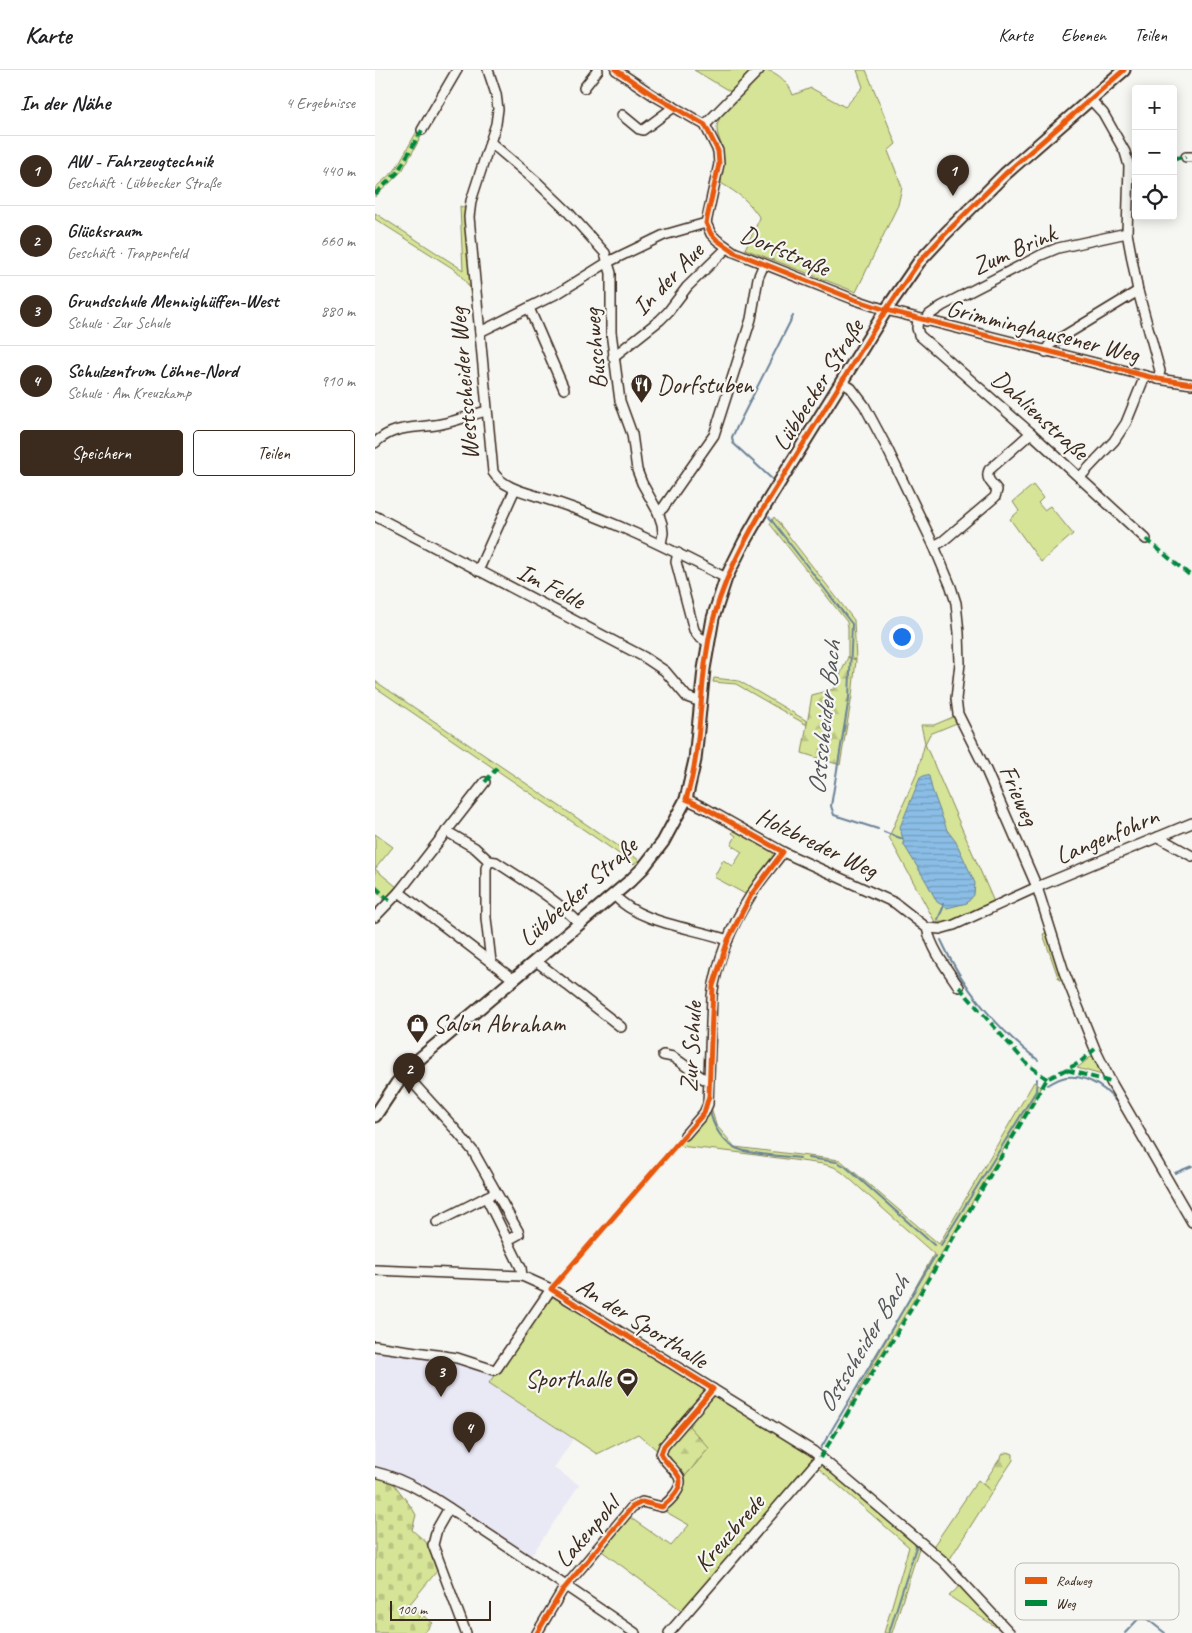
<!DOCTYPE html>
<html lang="de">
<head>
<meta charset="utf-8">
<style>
  :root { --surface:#fff; --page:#f2f2f2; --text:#202124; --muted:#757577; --line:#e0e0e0; --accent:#3b2a1e }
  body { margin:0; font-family:Caveat,sans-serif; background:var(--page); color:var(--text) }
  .controls { position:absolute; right:15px; top:15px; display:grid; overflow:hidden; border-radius:5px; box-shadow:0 2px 12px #0003 }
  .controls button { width:45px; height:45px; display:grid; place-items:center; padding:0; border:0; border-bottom:1px solid var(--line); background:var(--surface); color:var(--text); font:25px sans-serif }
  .scale { position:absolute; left:15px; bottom:12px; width:101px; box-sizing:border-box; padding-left:5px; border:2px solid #3b2a1e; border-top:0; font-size:14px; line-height:18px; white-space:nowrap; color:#3b2a1e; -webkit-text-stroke:4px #f6f6f2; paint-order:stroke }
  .you { position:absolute; left:526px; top:566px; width:18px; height:18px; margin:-12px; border:4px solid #fff; border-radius:50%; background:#1a73e8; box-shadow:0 0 0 8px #1a73e833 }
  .badge { display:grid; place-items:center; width:32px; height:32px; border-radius:50%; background:var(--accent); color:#fff; font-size:16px; font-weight:700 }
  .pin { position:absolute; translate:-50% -41px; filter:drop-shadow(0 1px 2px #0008) }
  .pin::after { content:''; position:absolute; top:26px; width:18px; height:15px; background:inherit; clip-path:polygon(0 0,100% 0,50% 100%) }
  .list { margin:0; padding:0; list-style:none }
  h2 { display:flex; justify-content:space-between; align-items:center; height:65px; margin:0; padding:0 20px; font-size:21px }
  h2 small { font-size:16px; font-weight:400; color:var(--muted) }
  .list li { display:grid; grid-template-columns:32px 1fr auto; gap:15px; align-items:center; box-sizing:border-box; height:70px; padding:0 20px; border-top:1px solid var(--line) }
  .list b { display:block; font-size:19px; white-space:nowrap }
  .list p { margin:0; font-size:16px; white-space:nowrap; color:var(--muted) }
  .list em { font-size:16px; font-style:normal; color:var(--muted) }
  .actions { display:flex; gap:10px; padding:15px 20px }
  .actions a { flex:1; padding:11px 0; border:1px solid var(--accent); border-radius:5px; text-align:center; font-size:18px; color:var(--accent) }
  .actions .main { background:var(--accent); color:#fff }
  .icon { flex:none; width:28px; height:28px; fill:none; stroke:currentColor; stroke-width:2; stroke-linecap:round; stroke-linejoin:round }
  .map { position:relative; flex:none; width:817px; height:1563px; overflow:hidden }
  header { display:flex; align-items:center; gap:30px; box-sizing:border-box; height:70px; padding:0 25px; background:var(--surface); border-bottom:1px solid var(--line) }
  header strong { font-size:24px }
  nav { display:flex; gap:28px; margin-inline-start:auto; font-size:18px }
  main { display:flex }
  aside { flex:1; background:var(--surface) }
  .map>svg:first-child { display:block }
  .built { fill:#e9e8f5 }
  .green { fill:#d6e497; stroke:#88875a }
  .forest { fill:url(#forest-firs); stroke:#88875a }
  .cemetery { fill:url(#cemetery-stones); stroke:#88875a }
  .water { fill:url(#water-rules); stroke:#6b8397 }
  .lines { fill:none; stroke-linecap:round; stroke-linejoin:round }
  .stream { stroke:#6b8397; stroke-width:2 }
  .minor-casing { stroke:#3b2a1e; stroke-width:12 }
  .major-casing { stroke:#3b2a1e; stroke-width:15 }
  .minor { stroke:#f6f6f2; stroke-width:9 }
  .major { stroke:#f6f6f2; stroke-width:11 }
  .quiet { stroke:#00873e; stroke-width:4; stroke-dasharray:8 4; stroke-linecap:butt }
  .cycleway-casing { stroke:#f6f6f2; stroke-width:8 }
  .cycleway { stroke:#e8590c; stroke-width:5 }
  .labels { text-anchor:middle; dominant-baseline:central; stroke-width:4.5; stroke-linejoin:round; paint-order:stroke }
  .street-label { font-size:25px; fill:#3b2a1e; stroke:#f6f6f2 }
  .poi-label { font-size:25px; fill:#3b2a1e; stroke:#f6f6f2; text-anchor:start }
  .water-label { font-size:26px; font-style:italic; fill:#53565a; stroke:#f6f6f2 }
  .key { fill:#f6f6f2; stroke:#beb9b2; stroke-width:1 }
  .key-label { font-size:14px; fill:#3b2a1e }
</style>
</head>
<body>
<header>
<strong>Karte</strong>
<nav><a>Karte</a><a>Ebenen</a><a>Teilen</a></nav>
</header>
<main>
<aside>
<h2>In der Nähe<small>4 Ergebnisse</small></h2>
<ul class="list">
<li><span class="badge">1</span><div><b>AW - Fahrzeugtechnik</b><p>Geschäft · Lübbecker Straße</p></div><em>440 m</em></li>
<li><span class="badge">2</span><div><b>Glücksraum</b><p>Geschäft · Trappenfeld</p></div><em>660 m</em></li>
<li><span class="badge">3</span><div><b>Grundschule Mennighüffen-West</b><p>Schule · Zur Schule</p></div><em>880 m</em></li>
<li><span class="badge">4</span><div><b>Schulzentrum Löhne-Nord</b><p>Schule · Am Kreuzkamp</p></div><em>910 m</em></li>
</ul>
<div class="actions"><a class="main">Speichern</a><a>Teilen</a></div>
</aside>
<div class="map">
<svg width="817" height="1563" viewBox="0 0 817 1563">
  <defs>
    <pattern id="forest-firs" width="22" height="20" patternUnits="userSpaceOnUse" patternTransform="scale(1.25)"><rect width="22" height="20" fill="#d6e497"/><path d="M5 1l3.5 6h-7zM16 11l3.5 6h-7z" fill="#b9c482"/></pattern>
    <pattern id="cemetery-stones" width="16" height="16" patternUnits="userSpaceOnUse" patternTransform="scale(1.25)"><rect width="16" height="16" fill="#d6e497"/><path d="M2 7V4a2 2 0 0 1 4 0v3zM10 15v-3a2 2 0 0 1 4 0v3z" fill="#b9c482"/></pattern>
    <pattern id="water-rules" width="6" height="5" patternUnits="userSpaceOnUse" patternTransform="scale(1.25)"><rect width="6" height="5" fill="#8bbee7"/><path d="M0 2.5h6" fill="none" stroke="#739bbb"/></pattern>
  </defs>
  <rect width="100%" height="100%" fill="#f6f6f2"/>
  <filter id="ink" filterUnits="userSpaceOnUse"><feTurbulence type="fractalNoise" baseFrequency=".02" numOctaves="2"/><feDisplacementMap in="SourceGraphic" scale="10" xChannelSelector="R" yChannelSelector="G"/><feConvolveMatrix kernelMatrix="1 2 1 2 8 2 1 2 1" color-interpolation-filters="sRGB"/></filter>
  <g filter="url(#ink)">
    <polygon class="built" points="0,1276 82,1289 121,1303 115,1313 198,1369 179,1398 204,1415 154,1489 29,1409 0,1400"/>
    <g class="green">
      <polygon points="77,0 83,0 27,101 0,127 0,118 20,100"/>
      <polygon points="319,0 378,0 356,22"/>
      <path d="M388,0c13,0 26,13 30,25l18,-7 34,19 18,-20 -6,-17h9l30,74 -8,7 14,36 -4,18 -42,87 -111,-43 15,-31c-13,-19 -20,-23 -39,-35 1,-10 3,-21 2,-32 -1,-7 -6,-15 -6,-23 0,-17 33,-45 46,-58z"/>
      <polygon points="85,136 91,139 97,225 96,227 94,216 82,201 0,149 0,143 88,200"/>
      <polygon points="658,415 668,428 663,433 669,440 675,436 698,464 666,492 635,449 644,441 638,432"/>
      <polygon points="399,447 479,550 481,590 473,587 473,558 472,552 395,454"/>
      <polygon points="339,608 364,611 432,651 432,655 361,614 338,612"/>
      <polygon points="0,611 264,790 259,794 0,617"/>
      <path d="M580,642l4,10 -29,12 -5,10 69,158c-18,9 -38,22 -59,20l-46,-85 28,-64 8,-30 -4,-18h13l19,-8z"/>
      <polygon points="360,758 400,781 401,786 372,825 339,807 348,790 358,796 367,782 356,775 361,766 357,763"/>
      <polygon points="0,764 18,777 0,799 28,822 16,834 0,821"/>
      <polygon points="675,861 689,911 684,910 668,864"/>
      <polygon points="718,985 727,1005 702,998"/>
      <polygon points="659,1012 666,1017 461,1360 559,1184 468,1103 459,1097 448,1094 359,1082 304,1076 327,1050 336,1037 341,1055 360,1077 465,1090 564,1174"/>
      <polygon points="174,1225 281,1287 436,1383 439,1392 309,1542 224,1479 253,1446 296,1476 314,1455 286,1439 306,1411 334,1378 290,1387 263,1364 222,1384 114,1313"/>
      <polygon points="447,1392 545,1475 517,1563 509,1563 534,1477 441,1396"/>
      <polygon points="603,1410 617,1422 573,1492 557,1478"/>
      <polygon points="587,1514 629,1559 627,1561 574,1526"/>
    </g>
    <g class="forest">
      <polygon points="473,587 481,590 477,626 465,695 427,683 437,625 459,619"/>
      <polygon points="312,1354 334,1378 306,1411 290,1387 291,1376"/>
      <polygon points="633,1382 638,1384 638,1390 617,1422 608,1414 628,1384"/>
    </g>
    <polygon class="cemetery" points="2,1406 19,1414 37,1438 41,1445 37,1460 51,1472 62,1501 34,1535 58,1553 49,1563 0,1563 0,1408"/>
    <polygon class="water" points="550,705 554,706 557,719 572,760 581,772 600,813 599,825 592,833 572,838 562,832 552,813 529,775 525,757 545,708"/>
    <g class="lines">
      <g class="stream">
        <polyline points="398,410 358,373 357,367 418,246"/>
        <polyline points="394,447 477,554 474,628 456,736 459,745 503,759"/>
        <polyline points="509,762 528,769"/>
        <polyline points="563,849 568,838 568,834"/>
        <path d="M566,870c21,47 57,90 97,120"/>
        <path d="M673,1015c5,-3 12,-7 18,-8 22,-3 45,14 55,32"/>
        <path d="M335,1040c2,15 13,34 28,39 15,6 45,7 62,9"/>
        <polyline points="433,1088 462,1092 471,1097 559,1175"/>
        <polyline points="800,1103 817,1096"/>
        <polyline points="566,1175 661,1021 662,1009"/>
        <polyline points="446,1378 560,1186"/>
        <polyline points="452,1399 529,1463"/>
        <polyline points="514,1563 541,1477 540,1473"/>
        <polyline points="750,1563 767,1545 790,1563"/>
      </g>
      <defs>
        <g id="minor">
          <path d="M113,0l8,24 2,15 -2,15 -25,77 -2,16 24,255c10,16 32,20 50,26 65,20 123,49 183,80"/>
          <polyline points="241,0 278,25 330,55 343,81 344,94 331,153 336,164 342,170 359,182 478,229 511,240 783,309 817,314"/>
          <polyline points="209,18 223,0"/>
          <polyline points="715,29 728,43 750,82 754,96 752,163 763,221 785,301 783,309"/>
          <polyline points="247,45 264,59 268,60 295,40 298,36"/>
          <polyline points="330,55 384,0"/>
          <polyline points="47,60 82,0"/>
          <polyline points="115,72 162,112 193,142 230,183 236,203 236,262 245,331 257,364 262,400 267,413 283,442 287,454 288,463 286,474"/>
          <polyline points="811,87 817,87"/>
          <polyline points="154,238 189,319"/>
          <polyline points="543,249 542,258 544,265 656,363 771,469"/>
          <polyline points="551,251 554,245 567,236 666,185 683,178 752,163"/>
          <polyline points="105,262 185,222 233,192 289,165 331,153"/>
          <polyline points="671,282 674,275 763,221"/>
          <polyline points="238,287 285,250 293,242 312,217 352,178"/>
          <polyline points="466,312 476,318 489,335 511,376 559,476 576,517 581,533 584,563 585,593 581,629 583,644 611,700 662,817 689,902 720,979 736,1012 817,1152"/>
          <path d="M0,373c20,-19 41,-14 66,-19 15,-3 30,-9 45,-13"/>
          <polyline points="705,407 739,371 751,353 770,306"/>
          <polyline points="283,442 288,438 339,365 376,249 383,208 389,194"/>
          <polyline points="0,446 269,587 290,601 312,627 326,632"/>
          <path d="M559,476l9,-5 52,-44 2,-7c-5,-7 -12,-11 -8,-20l42,-37"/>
          <polyline points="303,483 301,492 319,560 324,567 333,572"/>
          <polyline points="103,501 140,419"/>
          <path d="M311,729l19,9 78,44 112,51 32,25c5,22 20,41 32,59"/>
          <path d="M71,761l29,17 14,13 7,1c29,19 60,37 84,62"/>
          <polyline points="783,767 817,786"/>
          <polyline points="114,791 111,798 111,848 116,892"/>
          <polyline points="24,822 138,909"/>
          <path d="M239,825c26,29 78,32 114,45"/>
          <polyline points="0,847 24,822 110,712"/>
          <polyline points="552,858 565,859 579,855 662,817 817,753"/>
          <polyline points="161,891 246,957"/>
          <polyline points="288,985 298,987 329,1009 334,1009"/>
          <polyline points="30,1004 79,1058 98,1081 143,1161 144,1164 133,1170"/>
          <path d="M310,1065l19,-22 4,-9 4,-108c5,-35 20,-71 39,-101 9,-15 22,-29 32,-43"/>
          <polyline points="111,1127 146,1198 147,1206"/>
          <polyline points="62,1152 115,1125"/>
          <polyline points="0,1200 147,1206 176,1219 438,1381 568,1491 635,1563"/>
          <polyline points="0,1276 82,1288 119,1300 122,1298 176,1219"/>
          <path d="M0,1402c40,9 76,38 110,60 50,33 100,67 150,101"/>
          <polyline points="74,1438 62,1459 58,1475 91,1563"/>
          <path d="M162,1563l25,-42 70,-84 10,-5 20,5c8,-6 22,-20 17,-30 -5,-9 -14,-14 -18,-23l3,-8 49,-57"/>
          <polyline points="294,1563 445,1388"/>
        </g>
        <polyline id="major" points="0,1046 22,1013 43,990 255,811 268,798 288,772 311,729 320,690 329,599 338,548 351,508 369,472 388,439 511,240 544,192 571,163 630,104 749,0"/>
      </defs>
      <use href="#minor" class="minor-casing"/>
      <use href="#major" class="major-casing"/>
      <use href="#minor" class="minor"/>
      <use href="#major" class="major"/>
      <g class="quiet">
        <polyline points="798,88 811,87"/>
        <polyline points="0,124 22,103 47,60"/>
        <polyline points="771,469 817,507"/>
        <polyline points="110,712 122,698"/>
        <polyline points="0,817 15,831"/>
        <polyline points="584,917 652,994 672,1009"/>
        <polyline points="692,1000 736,1012"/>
        <polyline points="445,1388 522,1263 672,1009 704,993 720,979"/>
      </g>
      <defs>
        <g id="cycleway">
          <polyline points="241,0 278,25 330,55 343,81 344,94 331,153 336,164 342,170 359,182 478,229 511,240 783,309 817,314"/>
          <path d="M162,1563l25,-42 70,-84 10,-5 20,5c8,-6 22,-20 17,-30 -5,-9 -14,-14 -18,-23l3,-8 49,-57 -162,-100 153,-176 5,-17 4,-110 15,-46 23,-45 32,-43 -78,-44 -19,-9c15,-45 13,-95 20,-142 7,-56 29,-100 57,-148l123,-199 33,-48 27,-29 59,-59 119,-104"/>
        </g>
      </defs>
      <use href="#cycleway" class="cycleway-casing"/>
      <use href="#cycleway" class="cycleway"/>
    </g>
  </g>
  <defs>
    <symbol id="restaurant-pin" viewBox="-11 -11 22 30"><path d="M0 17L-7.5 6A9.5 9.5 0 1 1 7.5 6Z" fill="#3b2a1e" stroke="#f6f6f2"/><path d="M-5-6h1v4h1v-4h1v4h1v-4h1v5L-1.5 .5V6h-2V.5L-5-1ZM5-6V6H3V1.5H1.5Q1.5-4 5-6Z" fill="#fff"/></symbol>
    <symbol id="shop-pin" viewBox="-11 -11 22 30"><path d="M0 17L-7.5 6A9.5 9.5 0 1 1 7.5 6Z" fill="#3b2a1e" stroke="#f6f6f2"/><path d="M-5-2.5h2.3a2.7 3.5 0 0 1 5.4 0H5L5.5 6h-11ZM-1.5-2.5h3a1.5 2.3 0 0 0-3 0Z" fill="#fff"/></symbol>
    <symbol id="stadium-pin" viewBox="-11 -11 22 30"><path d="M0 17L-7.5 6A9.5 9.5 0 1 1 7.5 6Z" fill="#3b2a1e" stroke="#f6f6f2"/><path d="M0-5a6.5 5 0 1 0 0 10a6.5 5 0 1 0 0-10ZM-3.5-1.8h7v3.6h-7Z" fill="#fff"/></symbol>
  </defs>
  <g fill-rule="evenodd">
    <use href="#restaurant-pin" x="254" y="302" width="25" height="34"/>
    <use href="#shop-pin" x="30" y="942" width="25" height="34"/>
    <use href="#stadium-pin" x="240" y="1296" width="25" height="34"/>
  </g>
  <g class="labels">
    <g class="street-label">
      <text transform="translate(639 180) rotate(-24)">Zum Brink</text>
      <text transform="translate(410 181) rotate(23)">Dorfstraße</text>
      <text transform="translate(293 209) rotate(-46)">In der Aue</text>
      <text transform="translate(668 261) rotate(14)">Grimminghausener Weg</text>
      <text transform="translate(220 279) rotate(-95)">Buschweg</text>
      <text transform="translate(89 314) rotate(-95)">Westscheider Weg</text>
      <text transform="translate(443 315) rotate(-58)">Lübbecker Straße</text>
      <text transform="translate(665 345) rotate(42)">Dahlienstraße</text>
      <text transform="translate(176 516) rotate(27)">Im Felde</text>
      <text transform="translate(644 725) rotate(66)">Frieweg</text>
      <text transform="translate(732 766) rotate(-23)">Langenfohrn</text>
      <text transform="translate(442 773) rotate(26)">Holzbreder Weg</text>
      <text transform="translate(203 822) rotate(-42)">Lübbecker Straße</text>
      <text transform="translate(316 977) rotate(-87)">Zur Schule</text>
      <text transform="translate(267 1253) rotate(32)">An der Sporthalle</text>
      <text transform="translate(212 1462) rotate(-49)">Lakenpohl</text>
      <text transform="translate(354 1463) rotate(-49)">Kreuzbrede</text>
    </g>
    <g class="poi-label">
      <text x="282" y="315">Dorfstuben</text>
      <text x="58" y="954">Salon Abraham</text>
      <text x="236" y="1309" text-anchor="end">Sporthalle</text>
    </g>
    <g class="water-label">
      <text transform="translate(449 648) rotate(-84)">Ostscheider Bach</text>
      <text transform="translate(488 1274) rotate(-59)">Ostscheider Bach</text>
    </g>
  </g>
  <rect x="640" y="1493" width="164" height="57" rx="8" class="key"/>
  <rect x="650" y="1507" width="22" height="7" fill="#e8590c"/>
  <rect x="650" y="1530" width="22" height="6" fill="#00873e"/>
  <g class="key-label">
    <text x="681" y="1515">Radweg</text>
    <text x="681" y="1538">Weg</text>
  </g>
</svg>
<div class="controls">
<button>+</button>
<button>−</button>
<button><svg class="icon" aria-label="locate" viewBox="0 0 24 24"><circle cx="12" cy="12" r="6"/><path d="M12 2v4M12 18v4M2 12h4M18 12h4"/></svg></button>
</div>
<div class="scale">100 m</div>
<div class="you"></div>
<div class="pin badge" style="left:578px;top:126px">1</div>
<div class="pin badge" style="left:34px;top:1024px">2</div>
<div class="pin badge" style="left:66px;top:1327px">3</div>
<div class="pin badge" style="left:94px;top:1383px">4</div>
</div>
</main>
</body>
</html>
